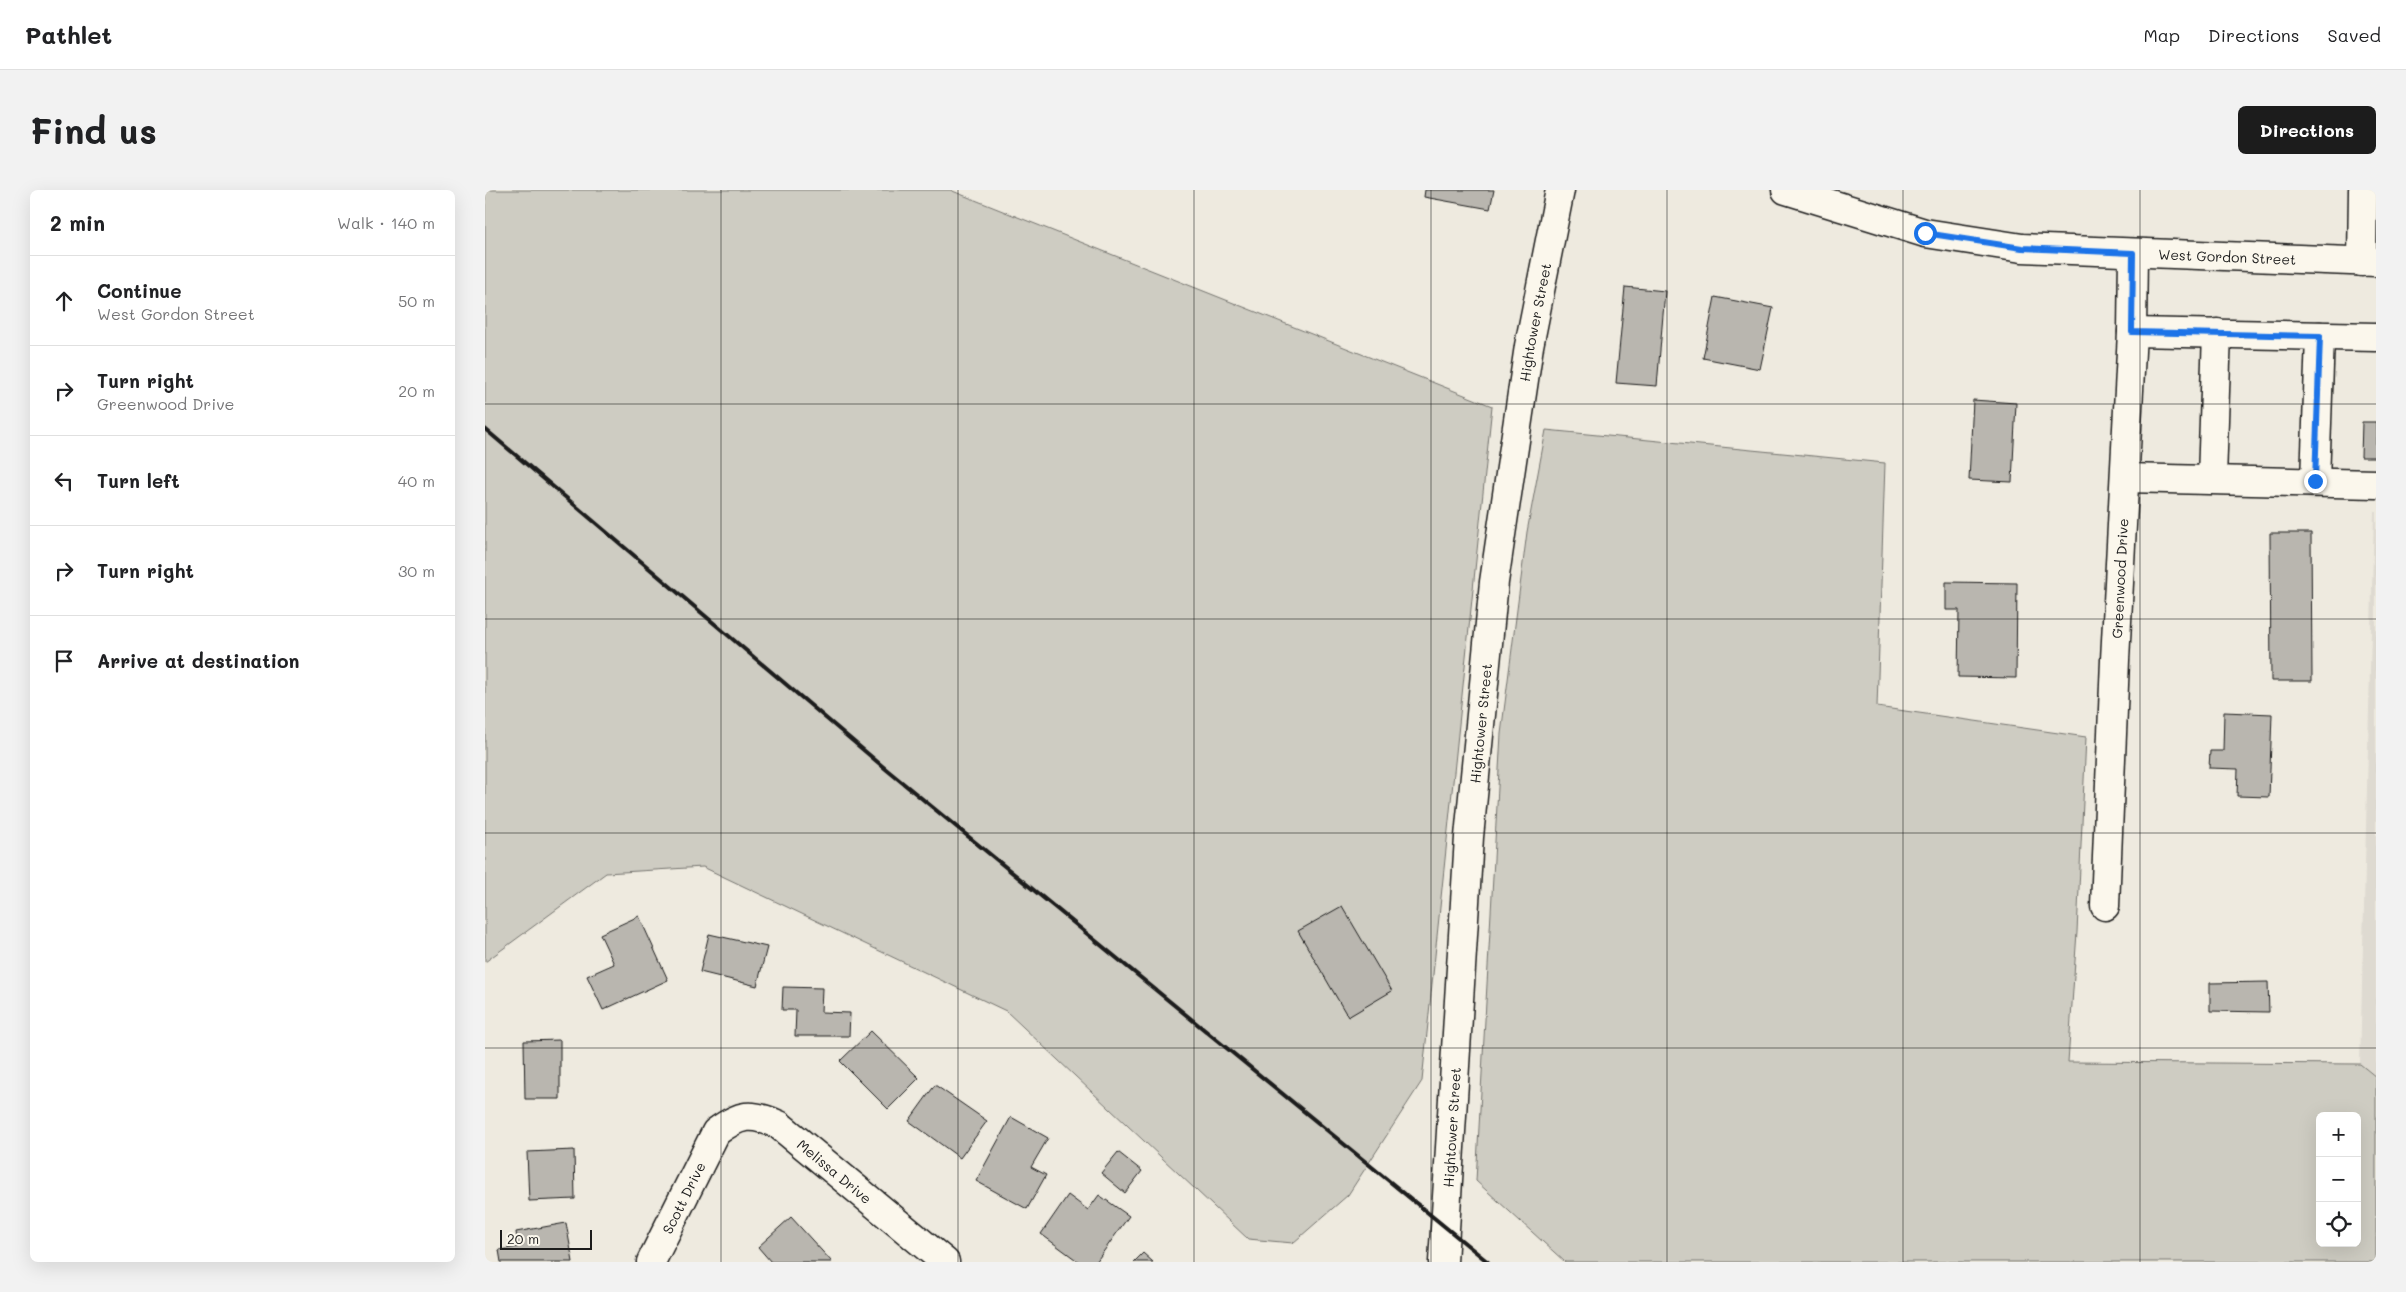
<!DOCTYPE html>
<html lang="en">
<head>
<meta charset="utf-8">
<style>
  :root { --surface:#fff; --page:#f2f2f2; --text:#202124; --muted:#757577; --line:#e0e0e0; --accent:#1c1c1c }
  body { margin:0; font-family:Mali,sans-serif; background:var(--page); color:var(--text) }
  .controls { position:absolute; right:15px; bottom:15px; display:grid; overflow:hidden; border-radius:8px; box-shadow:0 5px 20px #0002 }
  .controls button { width:45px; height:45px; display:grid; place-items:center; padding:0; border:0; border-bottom:1px solid var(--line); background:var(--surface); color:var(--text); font:25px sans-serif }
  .scale { position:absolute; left:15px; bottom:12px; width:92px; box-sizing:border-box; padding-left:5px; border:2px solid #1c1c1c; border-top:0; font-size:14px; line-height:18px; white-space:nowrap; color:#1c1c1c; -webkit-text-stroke:4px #fbf7ec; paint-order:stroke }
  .stop { position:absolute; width:15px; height:15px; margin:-11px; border:4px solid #1a73e8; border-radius:50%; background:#fff }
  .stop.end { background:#1a73e8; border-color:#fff; box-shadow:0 1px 5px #0008 }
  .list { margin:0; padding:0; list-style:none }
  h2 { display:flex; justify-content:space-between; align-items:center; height:65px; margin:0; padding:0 20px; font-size:21px }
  h2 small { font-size:16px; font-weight:400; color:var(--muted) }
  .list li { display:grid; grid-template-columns:32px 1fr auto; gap:15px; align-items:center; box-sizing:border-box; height:90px; padding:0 20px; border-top:1px solid var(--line) }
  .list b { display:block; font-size:19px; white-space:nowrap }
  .list p { margin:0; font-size:16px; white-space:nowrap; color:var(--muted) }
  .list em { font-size:16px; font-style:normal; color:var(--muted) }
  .icon { flex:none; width:28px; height:28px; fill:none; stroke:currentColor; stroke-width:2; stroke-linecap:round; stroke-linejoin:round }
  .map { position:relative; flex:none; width:1891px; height:1072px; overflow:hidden; border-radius:8px }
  header { display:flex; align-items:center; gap:30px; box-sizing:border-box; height:70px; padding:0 25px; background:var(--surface); border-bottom:1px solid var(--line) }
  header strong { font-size:24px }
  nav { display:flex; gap:28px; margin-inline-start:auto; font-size:18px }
  .intro { display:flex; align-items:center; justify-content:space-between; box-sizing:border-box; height:120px; padding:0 30px }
  h1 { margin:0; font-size:35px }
  .button { padding:12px 22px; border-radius:8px; background:var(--accent); color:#fff; font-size:18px; font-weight:700 }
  main { display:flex; gap:30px; padding:0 30px }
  aside { flex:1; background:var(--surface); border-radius:8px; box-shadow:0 5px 20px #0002 }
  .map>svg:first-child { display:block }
  .built { fill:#dedad1 }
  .green { fill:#ceccc2; stroke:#75746f; fill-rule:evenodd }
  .building { fill:#b9b6af; stroke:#1c1c1c }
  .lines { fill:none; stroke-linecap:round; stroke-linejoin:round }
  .minor-casing { stroke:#1c1c1c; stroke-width:31 }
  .minor { stroke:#fbf7ec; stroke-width:28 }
  .rail { stroke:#1c1c1c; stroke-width:4 }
  .route { stroke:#1a73e8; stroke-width:6 }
  .grid { fill:none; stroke:#1c1c1c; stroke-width:1; stroke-opacity:0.55 }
  .labels { text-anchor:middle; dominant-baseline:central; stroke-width:4.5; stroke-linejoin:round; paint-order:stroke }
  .street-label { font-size:14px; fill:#1c1c1c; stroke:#fbf7ec }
</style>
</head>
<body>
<header>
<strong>Pathlet</strong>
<nav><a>Map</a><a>Directions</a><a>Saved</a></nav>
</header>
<div class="intro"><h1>Find us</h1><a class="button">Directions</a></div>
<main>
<aside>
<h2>2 min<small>Walk · 140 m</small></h2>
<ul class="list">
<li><svg class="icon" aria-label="ahead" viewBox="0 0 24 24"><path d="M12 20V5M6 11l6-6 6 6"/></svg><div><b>Continue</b><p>West Gordon Street</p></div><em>50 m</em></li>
<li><svg class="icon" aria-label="right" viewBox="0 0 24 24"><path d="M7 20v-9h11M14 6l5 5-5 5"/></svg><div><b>Turn right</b><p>Greenwood Drive</p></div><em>20 m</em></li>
<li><svg class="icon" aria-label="left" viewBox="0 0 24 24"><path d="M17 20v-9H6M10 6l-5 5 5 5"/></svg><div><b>Turn left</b></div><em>40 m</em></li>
<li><svg class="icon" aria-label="right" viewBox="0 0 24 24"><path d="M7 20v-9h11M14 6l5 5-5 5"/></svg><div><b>Turn right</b></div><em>30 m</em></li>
<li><svg class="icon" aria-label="arrive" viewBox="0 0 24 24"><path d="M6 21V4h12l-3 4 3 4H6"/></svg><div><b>Arrive at destination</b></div></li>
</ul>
</aside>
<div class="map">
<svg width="1891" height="1072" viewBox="0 0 1891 1072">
  <rect width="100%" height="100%" fill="#eeeadf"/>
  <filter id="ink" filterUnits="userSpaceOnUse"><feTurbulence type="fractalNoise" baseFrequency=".02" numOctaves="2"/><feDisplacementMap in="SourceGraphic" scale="10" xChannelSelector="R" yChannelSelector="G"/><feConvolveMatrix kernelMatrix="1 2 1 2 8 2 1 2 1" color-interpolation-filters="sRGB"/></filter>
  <g filter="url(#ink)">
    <polygon class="built" points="1889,321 1891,321 1891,887 1875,874"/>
    <g class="green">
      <polygon points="0,0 465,0 1007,216 937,891 863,1005 808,1053 763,1049 521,821 218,677 121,683 0,772"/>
      <path d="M1061,240l339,33 -8,244 209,30 -9,195 -9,130 292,2 16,13v185h-811l-89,-81 25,-447 26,-202zM1835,926h37v127h-37z"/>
    </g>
    <g class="building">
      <polygon points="940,0 1009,0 1005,19 939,7"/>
      <polygon points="1140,97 1180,101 1172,196 1131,193"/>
      <polygon points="1230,107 1288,118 1275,179 1218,168"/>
      <polygon points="1488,210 1531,213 1527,292 1484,290"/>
      <polygon points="1877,232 1891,232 1891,267 1876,267"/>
      <polygon points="1785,343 1826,343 1827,491 1786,491"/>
      <polygon points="1461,392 1532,393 1531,488 1473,487 1474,420 1461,420"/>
      <polygon points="1739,522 1787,524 1784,607 1752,606 1753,579 1724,578 1725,561 1738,561"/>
      <polygon points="857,716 907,801 863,827 813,741"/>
      <polygon points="154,726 183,790 118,820 102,786 129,774 115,744"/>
      <polygon points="224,744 282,757 272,796 215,782"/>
      <polygon points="1783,792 1784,822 1725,821 1725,793"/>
      <polygon points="298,797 337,798 336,822 365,823 364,846 310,846 311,820 297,820"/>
      <polygon points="386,841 434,888 403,919 355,871"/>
      <polygon points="75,850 75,909 40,909 39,851"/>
      <polygon points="450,895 502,931 475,968 424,931"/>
      <polygon points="526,927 563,948 546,977 561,985 542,1019 491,991"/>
      <polygon points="89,960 90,1009 44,1011 42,962"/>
      <polygon points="633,962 657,981 640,1003 616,983"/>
      <polygon points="583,1005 603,1020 614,1005 644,1026 611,1072 594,1072 556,1044"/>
      <polygon points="306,1027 347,1072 286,1072 273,1057"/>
      <polygon points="81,1033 88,1072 16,1072 14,1060 33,1057 31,1042"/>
      <polygon points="658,1063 668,1072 649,1072"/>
    </g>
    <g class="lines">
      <defs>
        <g id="minor">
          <path id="s1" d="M1301,0l139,43 97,15 354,14"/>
          <polyline points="1877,72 1878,0"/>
          <polyline points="1647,142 1891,147"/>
          <polyline points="1640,288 1891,294"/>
          <polyline points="1727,288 1732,143"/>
          <polyline points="1830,291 1835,146"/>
          <path id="s2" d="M1620,716l10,-246 17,-328 1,-79"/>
          <path id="s3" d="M166,1072l65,-130c24,-18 35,-20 63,-7l166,137"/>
          <path id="s4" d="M958,1072l26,-425 25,-255 35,-236 31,-156"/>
        </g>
      </defs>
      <use href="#minor" class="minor-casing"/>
      <use href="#minor" class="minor"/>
      <polyline class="rail" points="0,239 402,580 1003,1072"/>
    </g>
  </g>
  <g class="lines" filter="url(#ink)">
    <polyline class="route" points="1440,43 1537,58 1648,63 1647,142 1835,146 1830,291"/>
  </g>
  <path class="grid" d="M236,0v1072M473,0v1072M709,0v1072M946,0v1072M1182,0v1072M1418,0v1072M1655,0v1072M0,214h1891M0,429h1891M0,643h1891M0,858h1891"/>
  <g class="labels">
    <g class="street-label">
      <text stroke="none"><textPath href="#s1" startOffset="449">West Gordon Street</textPath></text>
      <text stroke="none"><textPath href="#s4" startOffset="945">Hightower Street</textPath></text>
      <text stroke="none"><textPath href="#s2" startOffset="328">Greenwood Drive</textPath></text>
      <text stroke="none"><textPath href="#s4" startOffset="540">Hightower Street</textPath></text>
      <text stroke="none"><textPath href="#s4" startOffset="135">Hightower Street</textPath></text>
      <text stroke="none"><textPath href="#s3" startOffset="286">Melissa Drive</textPath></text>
      <text stroke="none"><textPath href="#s3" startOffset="72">Scott Drive</textPath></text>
    </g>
  </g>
</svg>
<div class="controls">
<button>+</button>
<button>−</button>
<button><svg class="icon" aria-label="locate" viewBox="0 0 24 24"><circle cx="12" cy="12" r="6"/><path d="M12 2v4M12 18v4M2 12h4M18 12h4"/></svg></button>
</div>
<div class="scale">20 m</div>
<div class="stop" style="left:1440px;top:43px"></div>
<div class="stop end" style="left:1830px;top:291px"></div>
</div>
</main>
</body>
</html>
